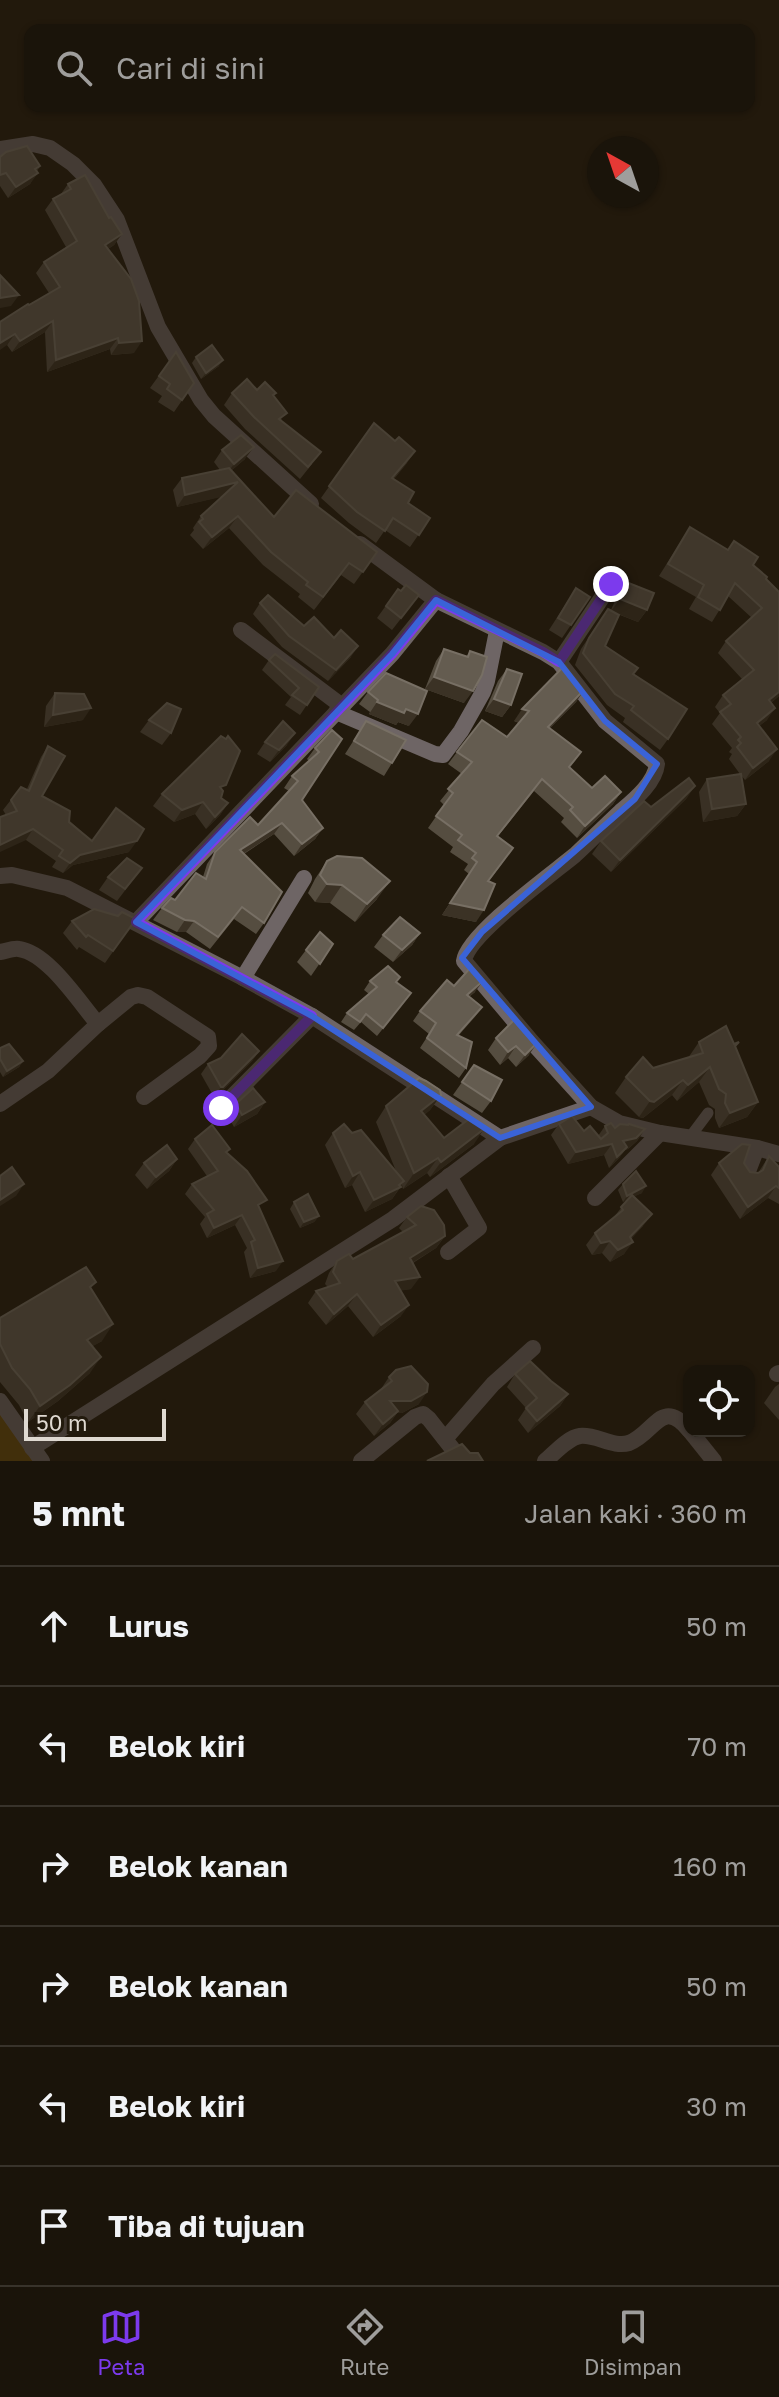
<!DOCTYPE html>
<html lang="id">
<head>
<meta charset="utf-8">
<style>
  :root { --surface:#1a140a; --page:#231d13; --text:#f1f3f6; --muted:#9f9e9c; --line:#38332b; --accent:#7c3aed }
  body { margin:0; font-family:"Golos Text",sans-serif; background:var(--page); color:var(--text) }
  .controls { position:absolute; right:24px; bottom:24px; display:grid; overflow:hidden; border-radius:16px; box-shadow:0 2px 6px #0004 }
  .controls button { width:72px; height:72px; display:grid; place-items:center; padding:0; border:0; border-bottom:2px solid var(--line); background:var(--surface); color:var(--text); font:40px sans-serif }
  .compass { position:absolute; left:587px; top:136px; width:72px; height:72px; border-radius:50%; background:var(--surface); box-shadow:0 2px 6px #0004; rotate:320deg }
  .scale { position:absolute; left:24px; bottom:20px; width:142px; box-sizing:border-box; padding-left:8px; border:4px solid #dfd9d1; border-top:0; font-size:22px; line-height:28px; white-space:nowrap; color:#dfd9d1; -webkit-text-stroke:6px #221a0d; paint-order:stroke }
  .stop { position:absolute; width:24px; height:24px; margin:-18px; border:6px solid #7c3aed; border-radius:50%; background:#fff }
  .stop.end { background:#7c3aed; border-color:#fff; box-shadow:0 2px 8px #0008 }
  .list { margin:0; padding:0; list-style:none }
  h2 { display:flex; justify-content:space-between; align-items:center; height:104px; margin:0; padding:0 32px; font-size:34px }
  h2 small { font-size:26px; font-weight:400; color:var(--muted) }
  .list li { display:grid; grid-template-columns:52px 1fr auto; gap:24px; align-items:center; box-sizing:border-box; height:120px; padding:0 32px; border-top:2px solid var(--line) }
  .list b { display:block; font-size:30px; white-space:nowrap }
  .list em { font-size:26px; font-style:normal; color:var(--muted) }
  .icon { flex:none; width:44px; height:44px; fill:none; stroke:currentColor; stroke-width:2; stroke-linecap:round; stroke-linejoin:round }
  .map { position:relative; flex:none; width:779px; height:1461px; overflow:hidden }
  .search { position:absolute; background:var(--surface); box-shadow:0 2px 6px #0004; left:24px; right:24px; top:24px; height:88px; display:flex; align-items:center; gap:20px; box-sizing:border-box; padding:0 28px; border-radius:16px; color:var(--muted); font-size:30px }
  .sheet { height:824px; background:var(--surface) }
  nav { display:flex; justify-content:space-around; align-items:center; box-sizing:border-box; height:112px; border-top:2px solid var(--line); background:var(--surface); font-size:22px; color:var(--muted) }
  nav a { display:grid; justify-items:center; gap:4px }
  nav .on { color:var(--accent) }
  .map>svg:first-child { display:block }
  .forest { fill:#674909 }
  .lines { fill:none; stroke-linecap:round; stroke-linejoin:round }
  .service { stroke:#6e6565; stroke-width:11 }
  .minor { stroke:#6e6565; stroke-width:16 }
  .wall { fill:#554d40 }
  .shaded-wall { fill:#3b3225 }
  .building { fill:#645c50; stroke:#776f64; stroke-width:2 }
  .route { stroke:#7c3aed; stroke-width:10 }
  .marked { fill:none; stroke:#3a63d7; stroke-width:6; stroke-linejoin:round }
</style>
</head>
<body>
<div class="map">
<svg width="779" height="1461" viewBox="0 0 779 1461">
  <rect width="100%" height="100%" fill="#221a0d"/>
  <polygon class="forest" points="0,1399 44,1461 0,1461"/>
  <g class="lines">
    <polyline class="service" points="690,1137 708,1113"/>
    <g class="minor">
      <polyline points="0,149 33,144 50,148 73,164 94,185 117,220 158,327 201,400 214,416 311,504"/>
      <polyline points="360,544 436,600"/>
      <polyline points="241,630 342,706"/>
      <polyline points="559,662 611,584"/>
      <polyline points="336,712 435,754 443,755 461,731 483,692 487,681 497,631"/>
      <polyline points="0,876 12,875 67,888 243,978 312,1016 500,1138 393,1219 32,1448"/>
      <path d="M136,922l256,-268 44,-54 107,52 16,10 46,59 52,43c-2,19 -23,36 -37,48 -15,14 -30,29 -45,43 -23,19 -108,80 -111,106l68,81 59,65 28,16 41,10 97,15 22,6"/>
      <path d="M0,952c6,-1 13,-4 19,-3 29,4 60,53 79,75"/>
      <polyline points="243,978 304,878"/>
      <polyline points="0,1104 48,1071 98,1024 131,997 138,995 147,997 208,1037 209,1046 200,1056 144,1097"/>
      <polyline points="221,1108 312,1016"/>
      <polyline points="500,1138 591,1107"/>
      <polyline points="747,1174 757,1148"/>
      <polyline points="595,1198 660,1133"/>
      <polyline points="448,1252 479,1228 449,1176"/>
      <polyline points="777,1374 779,1373"/>
      <polyline points="0,1401 42,1461"/>
      <polyline points="690,1431 714,1461"/>
      <polyline points="445,1439 493,1384 533,1348"/>
      <polyline points="361,1461 415,1417 423,1414 429,1419 462,1461"/>
      <path d="M545,1461c10,-8 22,-23 35,-25 16,-2 33,12 49,7 26,-10 32,-46 60,-13"/>
    </g>
  </g>
  <g class="wall">
    <polygon points="0,157 40,166 30,184 8,198 0,186"/>
    <polygon points="68,184 109,218 122,234 114,245 108,249 134,353 111,355 110,349 47,372 45,332 12,352 7,345 29,305 49,293 36,273 44,262 66,247 45,210 53,199 61,194"/>
    <polygon points="176,352 194,383 174,412 158,402 162,396 150,388"/>
    <polygon points="196,357 219,366 201,379 192,363"/>
    <polygon points="257,390 274,396 282,421 312,464 300,479 245,429 224,405 232,393"/>
    <polygon points="374,423 407,463 394,479 408,503 430,518 410,547 385,530 376,543 349,523 321,498"/>
    <polygon points="222,450 245,459 232,470 274,517 377,552 354,584 341,575 314,610 298,597 300,594 263,565 229,528 203,549 190,535 194,530 193,528 201,516 223,496 177,507 173,490 182,478 220,470 214,462"/>
    <polygon points="690,527 753,565 779,592 779,696 771,703 767,720 759,726 769,761 745,780 741,775 746,804 737,816 703,822 699,792 707,779 740,774 729,759 732,754 729,752 732,748 712,724 720,713 715,707 723,695 742,679 718,653 726,641 752,618 728,596 712,622 689,609 696,597 659,576"/>
    <polygon points="626,582 647,610 638,622 615,613 605,646 633,674 668,739 660,750 623,722 625,718 607,705 575,665 581,649 608,609 611,610 618,594"/>
    <polygon points="576,588 590,597 562,638 549,630"/>
    <polygon points="398,589 410,607 392,630 377,618"/>
    <polygon points="260,603 304,626 351,657 328,681 282,647 253,614"/>
    <polygon points="444,649 466,657 470,651 464,703 425,689 436,661"/>
    <polygon points="269,660 319,687 300,715 285,705 291,697 262,670"/>
    <polygon points="507,669 511,705 502,717 485,711 498,681"/>
    <polygon points="584,690 576,702 550,728 570,767 592,788 621,792 613,804 577,838 561,822 564,818 534,791 498,836 513,848 489,881 476,922 442,915 469,874 464,870 468,864 450,852 453,847 428,828 444,805 440,801 462,774 448,764 457,752 507,737 519,723 514,721"/>
    <polygon points="368,692 409,726 398,722 396,725 369,714 370,712 359,704"/>
    <polygon points="55,693 83,720 44,727 46,706"/>
    <polygon points="149,720 171,733 162,745 140,732"/>
    <polygon points="366,721 392,763 384,776 345,754"/>
    <polygon points="332,730 302,800 323,828 315,839 294,856 274,834 244,854 264,923 256,934 234,919 210,949 186,932 177,932 153,920 162,908 175,900 203,877 207,864 215,852 258,825 289,791 284,788 292,776 309,761 307,759 315,748"/>
    <polygon points="265,742 287,745 270,762 257,754"/>
    <polygon points="48,746 42,796 92,841 129,852 73,865 63,873 52,867 56,861 26,840 6,815 3,810 21,787 27,789 41,757"/>
    <polygon points="222,790 221,798 228,803 220,815 206,829 195,814 174,822 153,806 162,794"/>
    <polygon points="687,798 611,872 592,854 601,841"/>
    <polygon points="327,861 377,899 355,922 330,903 315,902 308,893 315,879"/>
    <polygon points="142,868 117,901 99,890 108,877"/>
    <polygon points="118,916 136,919 105,963 79,947 77,950 63,933 72,921"/>
    <polygon points="420,933 412,945 393,962 374,947 383,935"/>
    <polygon points="333,944 311,976 297,962 306,950"/>
    <polygon points="370,981 397,982 405,1001 377,1036 361,1022 354,1030 341,1022 347,1013 369,994 364,990"/>
    <polygon points="454,986 475,992 469,997 482,1007 459,1035 466,1068 459,1078 420,1048 429,1034 413,1021 420,1011"/>
    <polygon points="516,1018 529,1055 516,1067 508,1058 500,1065 488,1050 496,1038"/>
    <polygon points="699,1042 734,1044 739,1042 735,1048 758,1102 747,1117 719,1128 715,1118 715,1109 709,1105 699,1082 677,1101 672,1095 643,1118 639,1117 615,1093 626,1077 688,1058"/>
    <polygon points="0,1048 23,1061 19,1067 3,1077 0,1072"/>
    <polygon points="259,1051 252,1061 216,1097 214,1097 201,1074 208,1064 221,1058"/>
    <polygon points="474,1065 491,1101 482,1113 453,1095"/>
    <polygon points="441,1095 430,1110 424,1115 444,1138 474,1144 430,1177 427,1173 403,1189 402,1185 392,1199 365,1212 352,1185 345,1188 325,1145 333,1133 352,1133 396,1171 376,1122 386,1106"/>
    <polygon points="265,1102 257,1114 234,1127 228,1116 236,1104"/>
    <polygon points="559,1124 598,1136 605,1126 645,1129 637,1141 628,1149 625,1150 619,1158 609,1168 604,1155 568,1164 551,1135"/>
    <polygon points="195,1139 227,1153 260,1209 276,1271 250,1278 244,1252 247,1248 235,1225 207,1238 200,1224 205,1217 185,1194 192,1184 207,1176 188,1149"/>
    <polygon points="769,1156 779,1167 779,1204 768,1198 740,1219 711,1175 719,1163 744,1163 750,1172 758,1173"/>
    <polygon points="177,1159 169,1171 147,1189 135,1175 144,1163"/>
    <polygon points="623,1184 642,1193 634,1196 643,1226 631,1239 624,1254 610,1262 602,1253 592,1255 586,1245 595,1233 614,1217 628,1199 623,1202 618,1190"/>
    <polygon points="294,1202 319,1216 314,1222 300,1228 290,1209"/>
    <polygon points="407,1217 445,1236 436,1248 413,1263 411,1289 401,1290 401,1316 373,1337 348,1306 326,1325 308,1303 316,1291 328,1287 325,1284 329,1273 337,1261 353,1259 403,1232 399,1228"/>
    <polygon points="91,1289 102,1341 92,1346 90,1373 58,1401 28,1422 19,1405 0,1382 0,1318"/>
    <polygon points="515,1374 551,1381 568,1394 560,1406 528,1433 518,1420 526,1408 507,1387"/>
    <polygon points="389,1377 419,1404 402,1413 397,1413 390,1423 374,1436 356,1414 365,1402 381,1389"/>
    <polygon points="779,1384 779,1420 764,1403 775,1387"/>
  </g>
  <g class="shaded-wall">
    <polygon points="40,166 32,177 38,173 30,184 8,198 16,187"/>
    <polygon points="122,234 114,245 97,256 105,245"/>
    <polygon points="19,295 11,306 0,308 0,298"/>
    <polygon points="53,321 45,332 12,352 20,341"/>
    <polygon points="15,334 7,345 0,350 0,343"/>
    <polygon points="118,338 110,349 47,372 56,360"/>
    <polygon points="142,341 134,353 111,355 119,343"/>
    <polygon points="223,360 219,366 201,379 206,373"/>
    <polygon points="254,447 245,459 225,476 234,464"/>
    <polygon points="415,451 407,463 384,490 392,478"/>
    <polygon points="238,482 230,495 177,507 185,495"/>
    <polygon points="238,516 229,528 203,549 212,537"/>
    <polygon points="620,599 647,610 638,622 611,611"/>
    <polygon points="358,646 351,657 328,681 336,670"/>
    <polygon points="434,677 473,691 464,703 425,689"/>
    <polygon points="584,690 576,702 539,739 548,727"/>
    <polygon points="779,692 779,696 761,712 769,700"/>
    <polygon points="494,699 511,705 502,717 485,711"/>
    <polygon points="377,702 406,709 418,714 409,726 398,722 396,725 369,714"/>
    <polygon points="91,708 83,720 44,727 53,715"/>
    <polygon points="775,708 767,720 748,735 757,723"/>
    <polygon points="522,709 529,711 520,723 514,721"/>
    <polygon points="295,733 287,745 270,762 279,750"/>
    <polygon points="777,749 769,761 745,780 753,768"/>
    <polygon points="695,786 687,798 611,872 620,860"/>
    <polygon points="621,792 613,804 577,838 585,826"/>
    <polygon points="203,802 195,814 174,822 182,810"/>
    <polygon points="228,803 220,815 206,829 215,817"/>
    <polygon points="746,804 737,816 703,822 712,809"/>
    <polygon points="282,823 274,834 232,861 240,850"/>
    <polygon points="323,828 315,839 294,856 302,844"/>
    <polygon points="33,829 26,840 0,852 0,845"/>
    <polygon points="137,841 129,852 73,865 63,873 70,863 80,855"/>
    <polygon points="390,881 377,899 355,922 367,904"/>
    <polygon points="327,884 342,885 330,903 315,902"/>
    <polygon points="450,903 484,910 476,922 442,915"/>
    <polygon points="185,920 194,921 186,932 177,932"/>
    <polygon points="420,933 412,945 393,962 402,950"/>
    <polygon points="483,981 475,992 459,1005 467,995"/>
    <polygon points="482,1007 475,1017 450,1045 457,1035"/>
    <polygon points="537,1043 529,1055 516,1067 525,1055"/>
    <polygon points="516,1046 508,1058 500,1065 508,1052"/>
    <polygon points="259,1051 252,1061 216,1097 214,1097 221,1087"/>
    <polygon points="23,1061 19,1067 3,1077 7,1071"/>
    <polygon points="710,1067 699,1082 677,1101 688,1085"/>
    <polygon points="683,1080 672,1095 643,1118 639,1117 650,1101"/>
    <polygon points="441,1095 430,1110 410,1127 421,1111"/>
    <polygon points="265,1102 257,1114 234,1127 242,1115"/>
    <polygon points="758,1102 747,1117 719,1128 730,1113"/>
    <polygon points="484,1129 474,1144 430,1177 441,1162"/>
    <polygon points="645,1129 637,1141 628,1149 625,1150 619,1158 609,1168 617,1157 623,1141"/>
    <polygon points="612,1144 604,1155 568,1164 576,1152"/>
    <polygon points="438,1158 427,1173 403,1189 414,1173"/>
    <polygon points="177,1159 169,1171 147,1189 156,1177"/>
    <polygon points="360,1172 352,1185 345,1188 353,1176"/>
    <polygon points="404,1181 392,1199 365,1212 374,1200"/>
    <polygon points="24,1184 16,1196 0,1206 0,1200"/>
    <polygon points="646,1186 642,1193 623,1202 627,1196"/>
    <polygon points="776,1186 768,1198 740,1219 748,1207"/>
    <polygon points="652,1214 643,1226 623,1247 633,1242 624,1254 610,1262 618,1250"/>
    <polygon points="242,1215 235,1225 207,1238 214,1228"/>
    <polygon points="319,1216 314,1222 300,1228 304,1222"/>
    <polygon points="445,1236 436,1248 402,1269 410,1258"/>
    <polygon points="610,1241 602,1253 592,1255 601,1243"/>
    <polygon points="283,1261 276,1271 250,1278 258,1268"/>
    <polygon points="420,1277 411,1289 387,1293 395,1281"/>
    <polygon points="357,1294 348,1306 326,1325 334,1314"/>
    <polygon points="409,1305 401,1316 373,1337 381,1325"/>
    <polygon points="113,1324 102,1341 76,1356 87,1340"/>
    <polygon points="101,1357 90,1373 58,1401 28,1422 40,1406"/>
    <polygon points="427,1392 419,1404 402,1413 397,1413 390,1423 374,1436 383,1424 390,1401"/>
    <polygon points="568,1394 560,1406 528,1433 537,1421"/>
  </g>
  <g class="building">
    <polygon points="27,146 40,166 35,169 38,173 16,187 6,173 0,175 0,157 6,152"/>
    <polygon points="85,175 109,218 111,217 122,234 105,245 131,279 139,301 142,341 119,343 118,338 56,360 53,321 20,341 15,334 0,343 0,322 28,304 29,305 60,287 44,262 77,241 53,199 71,189 68,184"/>
    <polygon points="0,275 19,295 0,298"/>
    <polygon points="212,345 223,360 206,373 196,357"/>
    <polygon points="176,352 194,383 182,400 167,389 170,384 159,376"/>
    <polygon points="247,379 257,390 265,382 276,393 273,395 287,413 279,419 321,452 308,467 254,417 232,393"/>
    <polygon points="374,423 395,441 399,437 415,451 392,478 414,492 408,503 430,518 419,535 393,518 385,531 357,512 329,486"/>
    <polygon points="241,435 254,447 234,464 222,450"/>
    <polygon points="229,468 274,517 296,490 377,552 363,572 349,563 323,597 306,585 308,582 271,552 238,516 212,537 199,522 203,519 201,516 238,482 185,495 182,478"/>
    <polygon points="690,527 728,550 734,541 758,557 753,565 767,577 766,579 779,592 779,692 769,700 775,708 757,723 777,749 753,768 737,747 741,743 738,740 741,737 720,712 731,704 723,695 754,670 726,641 762,608 735,583 720,610 698,597 704,585 668,564"/>
    <polygon points="626,582 654,593 647,610 620,599"/>
    <polygon points="406,585 419,595 401,618 386,606 398,589 401,591"/>
    <polygon points="576,588 590,597 571,625 558,618"/>
    <polygon points="268,595 304,626 314,617 334,638 341,630 358,646 336,670 289,636 260,603"/>
    <polygon points="608,609 619,615 605,646 638,668 633,674 687,709 668,739 631,710 634,706 615,694 583,653 589,638"/>
    <polygon points="444,649 468,657 470,651 487,657 482,675 473,691 434,677"/>
    <polygon points="275,654 319,687 307,705 292,695 299,688 269,660"/>
    <polygon points="565,665 584,690 548,727 581,752 569,767 592,788 605,776 621,792 585,826 570,810 573,807 542,779 497,836 513,848 488,881 495,884 484,910 450,903 477,862 472,858 476,853 458,840 462,835 436,816 453,793 448,789 472,762 457,752 482,720 507,737 529,711 522,709"/>
    <polygon points="507,669 522,674 511,705 494,699"/>
    <polygon points="386,673 427,691 418,714 406,709 404,713 377,702 378,700 368,692"/>
    <polygon points="55,693 84,694 91,708 53,715"/>
    <polygon points="167,703 181,709 171,733 149,720"/>
    <polygon points="283,721 295,733 279,750 265,742"/>
    <polygon points="366,721 406,740 392,763 354,741"/>
    <polygon points="332,730 342,739 302,800 323,828 302,844 282,823 240,850 282,892 264,923 242,907 218,937 194,921 185,920 162,908 171,898 175,900 196,873 206,879 215,852 250,817 258,825 298,781 292,776 319,752 315,748"/>
    <polygon points="221,736 226,739 228,736 240,751 226,785 220,787 223,791 221,798 228,803 215,817 203,802 182,810 162,794"/>
    <polygon points="48,746 65,756 42,796 70,811 69,822 92,841 116,808 144,829 137,841 80,855 70,863 59,856 63,850 33,829 0,845 0,817 17,811 11,800 21,787 29,791"/>
    <polygon points="741,774 746,804 712,809 707,779"/>
    <polygon points="689,778 695,786 620,860 601,841 644,801 651,807"/>
    <polygon points="337,856 362,858 390,881 367,904 342,885 327,884 320,875 327,861"/>
    <polygon points="127,858 142,868 125,889 108,877"/>
    <polygon points="94,909 118,916 122,912 136,919 113,951 88,935 86,937 72,921"/>
    <polygon points="400,917 420,933 402,950 383,935"/>
    <polygon points="320,932 333,944 320,964 306,950"/>
    <polygon points="388,966 400,977 396,982 411,993 383,1028 366,1014 360,1022 347,1013 377,987 370,981"/>
    <polygon points="471,967 483,981 467,995 482,1007 457,1035 472,1042 466,1068 427,1038 436,1023 420,1011 447,980 454,986"/>
    <polygon points="516,1018 537,1043 525,1055 516,1046 508,1052 496,1038"/>
    <polygon points="726,1026 734,1044 739,1042 735,1046 758,1102 730,1113 725,1103 726,1094 719,1089 710,1067 688,1085 683,1080 654,1102 650,1101 626,1077 643,1057 653,1068 703,1053 699,1042"/>
    <polygon points="242,1034 259,1051 223,1087 221,1087 208,1064 221,1058"/>
    <polygon points="9,1044 23,1061 7,1071 0,1059 0,1048"/>
    <polygon points="474,1065 502,1080 491,1101 462,1082"/>
    <polygon points="419,1078 426,1081 440,1090 441,1095 421,1111 444,1138 469,1119 484,1129 441,1162 438,1158 414,1173 386,1106"/>
    <polygon points="253,1088 265,1102 242,1115 236,1104"/>
    <polygon points="572,1116 584,1131 590,1126 601,1139 608,1133 605,1126 611,1123 615,1128 620,1124 628,1125 629,1124 645,1129 636,1138 623,1141 627,1147 617,1157 612,1144 576,1152 559,1124"/>
    <polygon points="344,1124 352,1133 361,1130 404,1181 399,1185 401,1187 374,1200 360,1172 353,1176 333,1133"/>
    <polygon points="212,1125 230,1149 226,1152 247,1171 267,1200 258,1205 283,1261 258,1268 251,1242 255,1240 242,1215 214,1228 207,1214 214,1210 192,1184 218,1171 195,1139"/>
    <polygon points="742,1144 750,1145 744,1163 750,1172 758,1173 763,1170 769,1156 779,1167 779,1188 776,1186 748,1207 719,1163"/>
    <polygon points="167,1145 177,1159 156,1177 144,1163"/>
    <polygon points="12,1167 24,1184 0,1200 0,1176"/>
    <polygon points="636,1171 646,1186 627,1196 623,1184"/>
    <polygon points="308,1194 319,1216 304,1222 294,1202"/>
    <polygon points="632,1195 652,1214 630,1237 633,1242 618,1250 610,1241 601,1243 595,1233 623,1210 621,1207"/>
    <polygon points="421,1206 434,1210 444,1225 445,1236 410,1258 420,1277 395,1281 409,1305 381,1325 357,1294 334,1314 316,1291 340,1283 333,1272 337,1261 349,1254 353,1259 416,1225 407,1217"/>
    <polygon points="86,1267 96,1282 90,1287 113,1324 87,1340 101,1357 70,1385 40,1406 30,1389 12,1368 0,1344 0,1318"/>
    <polygon points="530,1361 551,1381 568,1394 537,1421 526,1408 537,1398 515,1374"/>
    <polygon points="411,1366 428,1384 427,1392 411,1401 390,1401 398,1411 383,1424 365,1402 392,1381 389,1377 396,1370"/>
    <polygon points="462,1444 470,1453 478,1453 483,1461 427,1461"/>
  </g>
  <g class="lines">
    <polyline class="route" points="221,1108 312,1016 136,922 392,654 436,600 543,652 559,662 611,584"/>
  </g>
  <path d="M0 0H779V1461H0ZM436,600l123,62 46,59 52,43 -22,35 -153,133 -20,26 129,149 -91,31 -188,-122 -176,-94 256,-268z" fill="#221a0d" fill-opacity=".55" fill-rule="evenodd"/>
  <path class="marked" d="M436,600l123,62 46,59 52,43 -22,35 -153,133 -20,26 129,149 -91,31 -188,-122 -176,-94 256,-268z"/>
</svg>
<div class="controls">
<button><svg class="icon" aria-label="locate" viewBox="0 0 24 24"><circle cx="12" cy="12" r="6"/><path d="M12 2v4M12 18v4M2 12h4M18 12h4"/></svg></button>
</div>
<svg class="compass" viewBox="-18 -18 36 36"><path d="M0-13l5 13h-10z" fill="#e53935"/><path d="M0 13l5-13h-10z" fill="#9f9e9c"/></svg>
<div class="scale">50 m</div>
<div class="stop" style="left:221px;top:1108px"></div>
<div class="stop end" style="left:611px;top:584px"></div>
<div class="search"><svg class="icon" aria-label="search" viewBox="0 0 24 24"><circle cx="10" cy="10" r="6"/><path d="M15 15l6 6"/></svg>Cari di sini</div>
</div>
<section class="sheet">
<h2>5 mnt<small>Jalan kaki · 360 m</small></h2>
<ul class="list">
<li><svg class="icon" aria-label="ahead" viewBox="0 0 24 24"><path d="M12 20V5M6 11l6-6 6 6"/></svg><div><b>Lurus</b></div><em>50 m</em></li>
<li><svg class="icon" aria-label="left" viewBox="0 0 24 24"><path d="M17 20v-9H6M10 6l-5 5 5 5"/></svg><div><b>Belok kiri</b></div><em>70 m</em></li>
<li><svg class="icon" aria-label="right" viewBox="0 0 24 24"><path d="M7 20v-9h11M14 6l5 5-5 5"/></svg><div><b>Belok kanan</b></div><em>160 m</em></li>
<li><svg class="icon" aria-label="right" viewBox="0 0 24 24"><path d="M7 20v-9h11M14 6l5 5-5 5"/></svg><div><b>Belok kanan</b></div><em>50 m</em></li>
<li><svg class="icon" aria-label="left" viewBox="0 0 24 24"><path d="M17 20v-9H6M10 6l-5 5 5 5"/></svg><div><b>Belok kiri</b></div><em>30 m</em></li>
<li><svg class="icon" aria-label="arrive" viewBox="0 0 24 24"><path d="M6 21V4h12l-3 4 3 4H6"/></svg><div><b>Tiba di tujuan</b></div></li>
</ul>
</section>
<nav>
<a class="on"><svg class="icon" aria-label="map" viewBox="0 0 24 24"><path d="M3 6l6-2 6 2 6-2v14l-6 2-6-2-6 2zM9 4v14M15 6v14"/></svg>Peta</a>
<a><svg class="icon" aria-label="directions" viewBox="0 0 24 24"><path d="M12 3l9 9-9 9-9-9zM9 14v-3h6M13 9l2 2-2 2"/></svg>Rute</a>
<a><svg class="icon" aria-label="saved" viewBox="0 0 24 24"><path d="M7 4h10v16l-5-4-5 4z"/></svg>Disimpan</a>
</nav>
</body>
</html>
